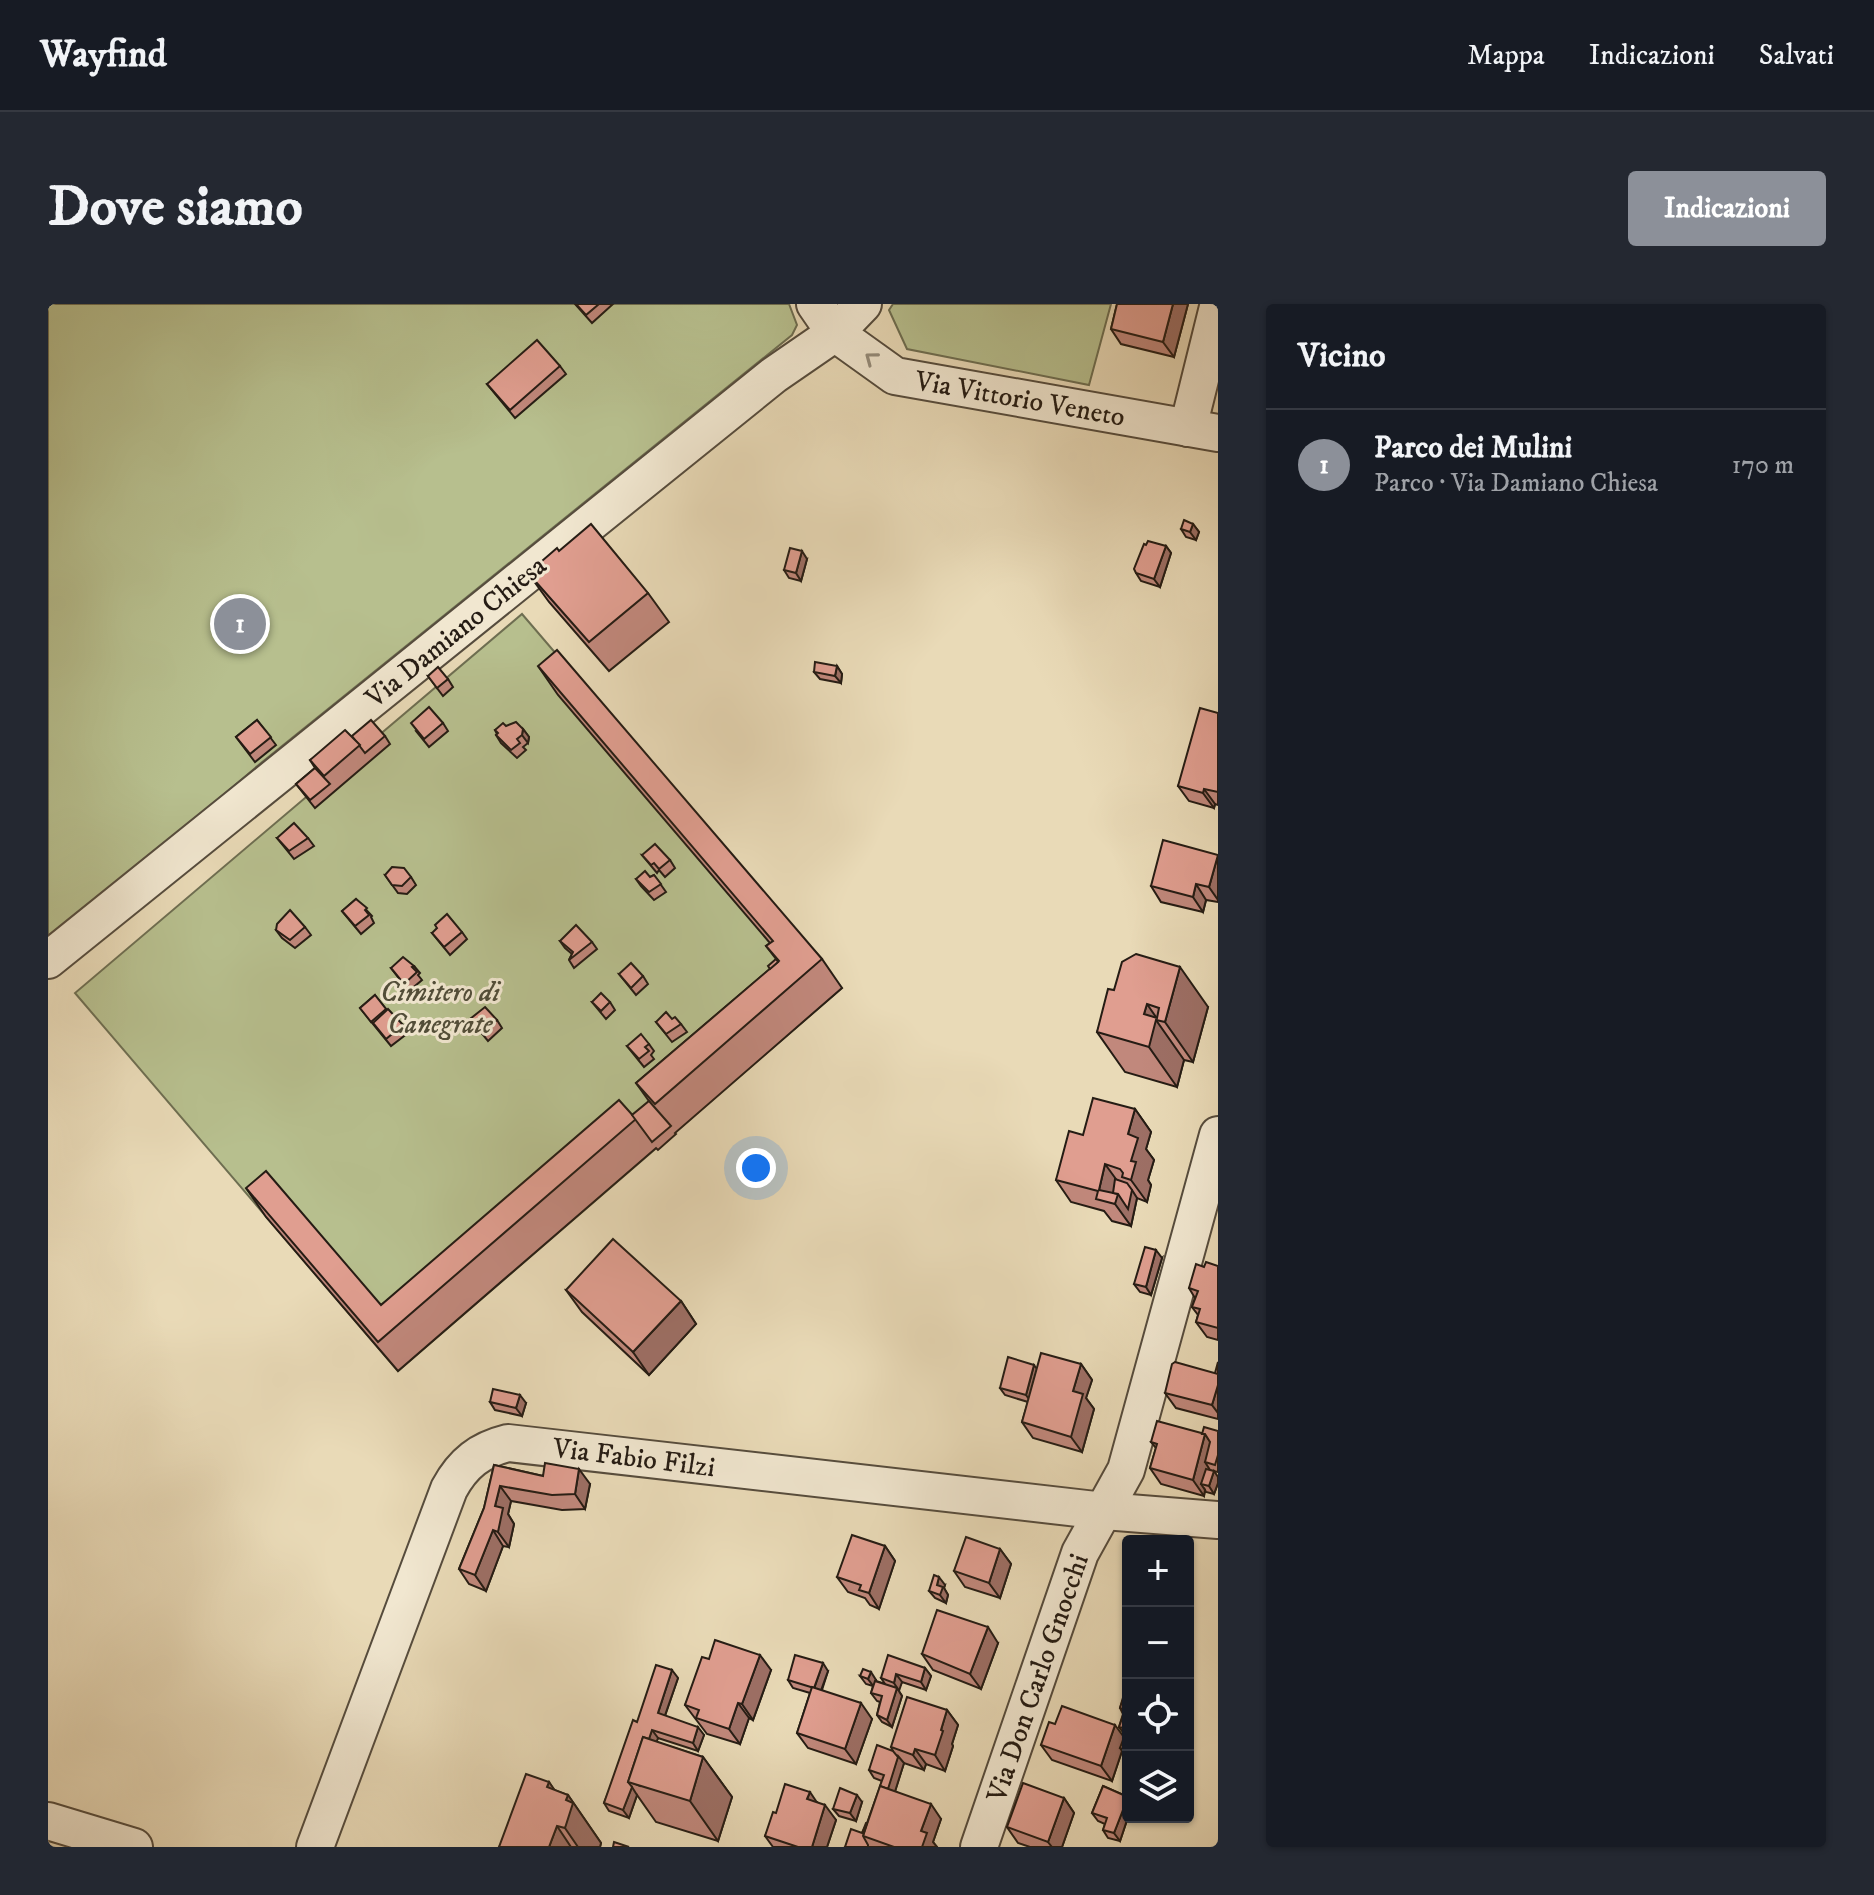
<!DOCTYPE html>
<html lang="it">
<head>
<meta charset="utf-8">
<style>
  :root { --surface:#171b24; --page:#242831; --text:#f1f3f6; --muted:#9ea1a6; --line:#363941; --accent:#8c9099 }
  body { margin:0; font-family:"IM FELL DW Pica",serif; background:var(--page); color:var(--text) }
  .controls { position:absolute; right:24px; bottom:24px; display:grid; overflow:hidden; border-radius:8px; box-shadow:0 2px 6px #0004 }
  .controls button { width:72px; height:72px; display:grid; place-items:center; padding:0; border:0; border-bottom:2px solid var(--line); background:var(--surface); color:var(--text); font:40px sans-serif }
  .you { position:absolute; left:708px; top:864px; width:28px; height:28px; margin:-20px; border:6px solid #fff; border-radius:50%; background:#1a73e8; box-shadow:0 0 0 12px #1a73e833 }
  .badge { display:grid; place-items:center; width:52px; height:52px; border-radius:50%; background:var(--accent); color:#fff; font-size:26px; font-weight:700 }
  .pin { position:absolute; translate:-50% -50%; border:4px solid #fff; box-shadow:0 2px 8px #0006 }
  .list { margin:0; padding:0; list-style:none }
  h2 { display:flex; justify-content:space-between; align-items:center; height:104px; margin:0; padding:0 32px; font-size:34px }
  h2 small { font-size:26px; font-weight:400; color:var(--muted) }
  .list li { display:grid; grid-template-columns:52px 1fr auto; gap:24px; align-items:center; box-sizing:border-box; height:112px; padding:0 32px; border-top:2px solid var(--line) }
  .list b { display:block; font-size:30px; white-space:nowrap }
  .list p { margin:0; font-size:26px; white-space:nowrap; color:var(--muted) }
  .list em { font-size:26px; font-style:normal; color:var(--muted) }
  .icon { flex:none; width:44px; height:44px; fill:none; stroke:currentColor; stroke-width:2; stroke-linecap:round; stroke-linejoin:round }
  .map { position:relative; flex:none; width:1170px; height:1543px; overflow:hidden; border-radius:8px }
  header { display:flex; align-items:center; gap:48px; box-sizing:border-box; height:112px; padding:0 40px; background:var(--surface); border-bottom:2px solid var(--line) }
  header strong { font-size:38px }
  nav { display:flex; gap:44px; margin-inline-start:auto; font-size:28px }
  .intro { display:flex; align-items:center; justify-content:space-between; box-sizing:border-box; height:192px; padding:0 48px }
  h1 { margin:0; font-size:56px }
  .button { padding:20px 36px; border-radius:8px; background:var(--accent); color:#fff; font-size:28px; font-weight:700 }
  main { display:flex; gap:48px; padding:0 48px }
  aside { flex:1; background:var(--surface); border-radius:8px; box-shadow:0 2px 6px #0004 }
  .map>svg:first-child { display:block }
  .green { fill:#b7bf8e; stroke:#6e6e51; stroke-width:2 }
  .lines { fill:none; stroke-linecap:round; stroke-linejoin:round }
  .minor-casing { stroke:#564c3d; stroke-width:40 }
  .minor { stroke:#f1e7d0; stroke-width:36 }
  .wall { fill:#c1887c; stroke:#251c14; stroke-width:2 }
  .shaded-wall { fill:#9d6f65; stroke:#251c14; stroke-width:2 }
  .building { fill:#e09e90; stroke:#251c14; stroke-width:2; fill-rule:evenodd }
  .oneway { stroke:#958c7b }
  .labels { text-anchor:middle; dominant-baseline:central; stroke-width:6; stroke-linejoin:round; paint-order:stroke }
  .street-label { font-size:28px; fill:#251c14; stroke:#f1e7d0 }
  .park-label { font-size:28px; font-style:italic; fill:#514d39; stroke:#f1e7d0 }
</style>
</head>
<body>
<header>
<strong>Wayfind</strong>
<nav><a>Mappa</a><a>Indicazioni</a><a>Salvati</a></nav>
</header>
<div class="intro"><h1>Dove siamo</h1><a class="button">Indicazioni</a></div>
<main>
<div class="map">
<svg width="1170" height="1543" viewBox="0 0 1170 1543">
  <rect width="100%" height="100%" fill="#e9dab7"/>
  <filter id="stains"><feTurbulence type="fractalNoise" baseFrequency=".0025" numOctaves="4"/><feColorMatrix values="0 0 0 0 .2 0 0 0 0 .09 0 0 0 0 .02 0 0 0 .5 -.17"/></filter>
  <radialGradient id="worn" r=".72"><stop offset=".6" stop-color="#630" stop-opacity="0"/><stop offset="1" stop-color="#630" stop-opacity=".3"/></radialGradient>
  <g class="green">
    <polygon points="0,0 741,0 749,21 744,31 213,459 0,639"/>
    <polygon points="845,0 1063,0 1041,81 859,45 841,6"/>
    <polygon points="474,310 794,684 350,1067 27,689"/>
  </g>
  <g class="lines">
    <defs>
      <g id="minor">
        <polyline points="767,0 787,29 847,72 1170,129"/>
        <polyline points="1140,124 1170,3"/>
        <polyline points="0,656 726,71 787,29 815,0"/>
        <polyline points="0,1517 86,1543"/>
        <path d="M267,1543l134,-358c14,-26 31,-39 59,-46l596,68 114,9"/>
        <polyline points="931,1543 1032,1249 1078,1166 1170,831"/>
      </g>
    </defs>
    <use href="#minor" class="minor-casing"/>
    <use href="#minor" class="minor"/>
  </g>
  <g class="wall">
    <polygon points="527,0 565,0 544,19"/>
    <polygon points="1069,0 1140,0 1126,53 1073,40 1063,25"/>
    <polygon points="512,62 518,70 467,114 439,80"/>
    <polygon points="1145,220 1151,228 1148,236 1138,233 1133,225"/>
    <polygon points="1118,242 1123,249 1112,283 1093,277 1088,269"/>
    <polygon points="511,247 600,289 621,318 561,367 501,298 480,269"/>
    <polygon points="759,255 753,277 741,274 736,266"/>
    <polygon points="490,362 774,655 794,684 627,829 628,830 610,846 608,844 350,1067 218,913 198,884 333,1001 584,811 603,800 588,779 722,665 728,655 718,642 722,639 510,391"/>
    <polygon points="789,362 794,370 793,379 772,375 766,368"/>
    <polygon points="380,372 400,375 405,383 395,392"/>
    <polygon points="1170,409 1170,501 1167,500 1166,504 1141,497 1130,482"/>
    <polygon points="209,416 228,441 207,458 188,433"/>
    <polygon points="395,419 400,427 381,443 368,427"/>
    <polygon points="458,422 475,425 481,433 480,439 475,443 478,446 469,454 453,439 448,431 449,430 447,426"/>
    <polygon points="304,432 337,432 342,440 267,504 248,480 267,464 262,456"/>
    <polygon points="229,534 260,534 266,542 246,555"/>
    <polygon points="594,551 622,556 627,564 617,573 611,566 609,569"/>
    <polygon points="1170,552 1170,598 1158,596 1155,608 1113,598 1103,582"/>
    <polygon points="337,571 363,573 368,581 359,590 350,589"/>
    <polygon points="606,571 618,588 606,596 593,582 588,575 602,573"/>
    <polygon points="308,595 324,612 323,613 326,619 313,630 294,607"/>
    <polygon points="257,623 263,631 247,644 234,634 228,626"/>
    <polygon points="414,628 419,635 402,651 384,629"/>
    <polygon points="512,637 544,638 549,645 526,664 521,656 524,650 517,644"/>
    <polygon points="366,662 372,669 370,671 374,676 361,687 343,664"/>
    <polygon points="571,670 595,672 600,680 588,691"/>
    <polygon points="1066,686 1160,703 1145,758 1136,756 1129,783 1077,768 1049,728"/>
    <polygon points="327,691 339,706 355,721 360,729 343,742 312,704"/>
    <polygon points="544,698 562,698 567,706 558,715"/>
    <polygon points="422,715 449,716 454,724 440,737"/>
    <polygon points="624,715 633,720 639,728 624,738 608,718"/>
    <polygon points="601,740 606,747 603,751 606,755 596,763 579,742"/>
    <polygon points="1087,805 1103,828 1098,845 1106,856 1100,876 1103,881 1099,898 1089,894 1083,922 1064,917 1056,907 1023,898 1008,876 1035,831"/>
    <polygon points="1114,954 1103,991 1092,988 1086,980"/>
    <polygon points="1170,962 1170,1036 1159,1033 1148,1018 1150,1011 1144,1003 1147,994 1141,984 1156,963"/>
    <polygon points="518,986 633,997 648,1020 601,1071 534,1008"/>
    <polygon points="1170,1058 1170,1115 1128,1104 1117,1089 1167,1069"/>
    <polygon points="1033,1060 1044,1076 1038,1094 1046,1105 1034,1148 985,1134 974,1118 980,1098 957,1091 952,1084 989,1065"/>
    <polygon points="442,1098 478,1099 474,1112 447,1106"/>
    <polygon points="1170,1127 1170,1168 1165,1167 1170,1173 1170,1179 1166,1190 1158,1188 1157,1186 1156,1192 1113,1180 1102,1164 1108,1144 1103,1138"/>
    <polygon points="446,1161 495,1172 542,1180 537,1205 514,1206 463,1197 460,1210 466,1220 461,1243 455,1242 438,1287 421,1280 411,1265 436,1204"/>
    <polygon points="837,1242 847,1257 831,1305 822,1301 817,1294 800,1288 789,1273"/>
    <polygon points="952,1245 963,1260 952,1294 917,1283 906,1267"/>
    <polygon points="897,1281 896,1284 900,1291 898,1299 887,1294 881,1287"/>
    <polygon points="950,1339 933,1385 885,1366 874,1350"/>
    <polygon points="661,1355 723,1366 705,1416 701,1414 692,1440 659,1430 637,1401"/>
    <polygon points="877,1364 883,1372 878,1386 854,1378 850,1386 854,1392 844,1423 834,1418 829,1411 832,1398 829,1397 823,1389 825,1382 818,1380 812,1372 828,1376 828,1377 837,1380 833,1374"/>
    <polygon points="780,1367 774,1386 824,1415 808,1460 760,1444 749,1429 762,1389 745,1384 740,1376"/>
    <polygon points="630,1374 617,1412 656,1431 650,1447 610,1434 608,1438 655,1453 684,1493 670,1537 608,1518 589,1491 581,1514 561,1507 556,1499 589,1418"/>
    <polygon points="1080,1381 1080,1455 1074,1447 1064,1477 1004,1456 993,1441 1007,1420 1076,1433 1077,1431 1071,1423 1075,1410 1072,1404"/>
    <polygon points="899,1406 910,1421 904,1440 905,1442 897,1467 878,1460 876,1466 856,1459 847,1487 893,1515 885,1538 889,1543 797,1543 814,1529 819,1519 834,1477 826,1474 821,1466 845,1447 843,1443"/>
    <polygon points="501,1478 506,1486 520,1491 553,1539 552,1543 451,1543"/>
    <polygon points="1055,1482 1080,1493 1080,1513 1072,1537 1060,1534 1055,1526 1057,1520 1050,1517 1044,1509"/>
    <polygon points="1016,1494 1026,1509 1014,1543 982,1543 970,1539 959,1523"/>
    <polygon points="769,1498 788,1516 779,1543 725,1543 717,1532 728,1509"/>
    <polygon points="814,1498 808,1517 791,1512 785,1505"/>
  </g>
  <g class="shaded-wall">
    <polygon points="1125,0 1140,0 1126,53 1115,38"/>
    <polygon points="1145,220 1151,228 1148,236 1142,228"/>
    <polygon points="1118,242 1123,249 1112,283 1106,275"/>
    <polygon points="754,247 759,255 753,277 748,269"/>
    <polygon points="789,362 794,370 793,379 787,372"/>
    <polygon points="475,425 481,433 480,439 474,431"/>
    <polygon points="1156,485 1167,500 1166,504 1155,489"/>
    <polygon points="1170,551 1170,596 1161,583"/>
    <polygon points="1148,580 1158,596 1155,608 1145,593"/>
    <polygon points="1132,663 1160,703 1145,758 1117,718"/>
    <polygon points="1099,700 1110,716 1108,716 1136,756 1129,783 1101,743 1096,710"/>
    <polygon points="1087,805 1103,828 1098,845 1106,856 1100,876 1103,881 1099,898 1083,876 1083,857 1080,830"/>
    <polygon points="1057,860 1073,882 1084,886 1089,894 1083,922 1067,900 1051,886"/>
    <polygon points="1108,946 1114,954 1103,991 1098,983"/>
    <polygon points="633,997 648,1020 601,1071 585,1048"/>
    <polygon points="1033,1060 1044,1076 1038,1094 1046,1105 1034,1148 1023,1133 1025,1087"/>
    <polygon points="986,1061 992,1069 984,1099 978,1091"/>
    <polygon points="1170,1081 1170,1109 1164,1101"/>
    <polygon points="472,1091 478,1099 474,1112 468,1104"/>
    <polygon points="1157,1130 1168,1146 1157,1158 1162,1166 1153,1180 1157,1186 1156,1192 1145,1176"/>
    <polygon points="531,1165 542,1180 537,1205 527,1190"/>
    <polygon points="1166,1167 1170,1173 1170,1179 1166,1190 1161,1182"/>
    <polygon points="452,1182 463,1197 460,1210 466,1220 461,1243 450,1228 447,1202"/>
    <polygon points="445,1226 455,1242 438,1287 427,1271"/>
    <polygon points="837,1242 847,1257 831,1305 821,1289"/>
    <polygon points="952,1245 963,1260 952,1294 941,1279"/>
    <polygon points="891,1273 897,1281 896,1284 900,1291 898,1299 892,1291 889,1281"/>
    <polygon points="940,1323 950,1339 933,1385 922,1370"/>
    <polygon points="712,1351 723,1366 705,1416 694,1400"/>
    <polygon points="775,1359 780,1367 771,1392 766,1385"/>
    <polygon points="877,1364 883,1372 878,1386 873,1378"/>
    <polygon points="624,1366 630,1374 615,1417 610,1409"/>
    <polygon points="823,1368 828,1376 826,1383 820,1375"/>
    <polygon points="848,1370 854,1378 851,1387 846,1379"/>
    <polygon points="849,1384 854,1392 844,1423 839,1416"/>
    <polygon points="690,1399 701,1414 692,1440 681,1425"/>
    <polygon points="813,1399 824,1415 808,1460 797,1445"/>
    <polygon points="899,1406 910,1421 904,1440 905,1442 897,1467 887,1451 893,1426"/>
    <polygon points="1067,1421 1078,1436 1072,1444 1074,1447 1064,1477 1053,1462"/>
    <polygon points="650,1423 656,1431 650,1447 645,1439"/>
    <polygon points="604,1426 610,1434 592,1482 585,1479"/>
    <polygon points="867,1445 878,1460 876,1466 865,1451"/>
    <polygon points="850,1452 856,1459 845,1494 839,1486"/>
    <polygon points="655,1453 684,1493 670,1537 642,1497"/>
    <polygon points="501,1478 522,1508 518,1496 520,1491 553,1539 552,1543 530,1543 517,1524 499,1483"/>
    <polygon points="584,1483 589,1491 581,1514 575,1506"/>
    <polygon points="762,1488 772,1503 759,1495"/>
    <polygon points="809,1491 814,1498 808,1517 802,1509"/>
    <polygon points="1080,1493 1080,1513 1072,1537 1066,1529"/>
    <polygon points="1016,1494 1026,1509 1014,1543 1004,1543 1000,1538"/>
    <polygon points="883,1500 893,1515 885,1538 889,1543 874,1543 873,1527"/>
    <polygon points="777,1501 788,1516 779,1543 764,1543"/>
    <polygon points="509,1522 523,1543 501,1543"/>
  </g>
  <g class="building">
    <polygon points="528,0 551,0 538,11"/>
    <polygon points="1069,0 1125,0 1115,38 1063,25"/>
    <polygon points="489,36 512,62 462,106 439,80"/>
    <polygon points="1136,216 1145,220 1142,228 1133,225"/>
    <polygon points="543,220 600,289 541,338 480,269 509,244 511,247"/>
    <polygon points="1100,237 1118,242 1106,275 1088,269 1086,265 1096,240 1098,241"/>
    <polygon points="742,244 754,247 748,269 736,266"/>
    <polygon points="509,346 774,655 607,800 588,779 731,657 718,642 725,637 490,362"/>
    <polygon points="767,358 789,362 787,372 766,368"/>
    <polygon points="390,363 400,375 389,384 380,372"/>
    <polygon points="381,403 395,419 376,435 363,419"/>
    <polygon points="1152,404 1170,409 1170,488 1156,485 1155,489 1130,482"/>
    <polygon points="209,416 223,433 202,450 188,433"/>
    <polygon points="323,416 337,432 317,449 304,432"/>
    <polygon points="468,418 475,425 474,431 469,435 472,439 463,446 448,431 450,429 447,426 455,419 458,422"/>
    <polygon points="297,426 312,441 276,472 262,456"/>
    <polygon points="267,464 282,480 262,496 248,480"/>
    <polygon points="246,519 260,534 241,547 229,534"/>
    <polygon points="1115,536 1170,551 1161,583 1148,580 1145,593 1103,582"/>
    <polygon points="607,540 622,556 611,565 606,559 603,561 594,551"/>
    <polygon points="344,563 356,564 363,573 354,582 344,581 337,571"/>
    <polygon points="597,567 602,573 606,571 613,580 601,588 588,575"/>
    <polygon points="308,595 319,604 317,606 321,611 307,622 294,607"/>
    <polygon points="242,606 257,623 242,636 228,626 229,620"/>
    <polygon points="399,610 414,628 396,643 384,629 389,624 387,621"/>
    <polygon points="528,621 544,638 521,656 525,648 512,637"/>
    <path d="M1088,650l44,13 -15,55 -9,-2 -7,27 -52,-15 11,-43 6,1 8,-28zM1099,700l12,4 -2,10 -13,-4z"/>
    <polygon points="355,653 366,662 364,663 369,668 356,680 343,664"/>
    <polygon points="728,655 730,658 722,665 720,662"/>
    <polygon points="583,659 595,672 583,684 571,670"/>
    <polygon points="553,689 562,698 553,707 544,698"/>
    <polygon points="327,691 338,705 323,718 312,704"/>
    <polygon points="437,703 449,716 434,729 422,715"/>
    <polygon points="340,705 355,721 338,735 325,719"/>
    <polygon points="618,708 624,715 627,713 633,720 618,730 608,718"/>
    <polygon points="593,730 601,740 597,743 601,747 591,755 579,742"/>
    <polygon points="1045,794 1087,805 1080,830 1090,834 1083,857 1088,858 1083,876 1074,873 1075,869 1072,865 1057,860 1051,886 1070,890 1067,900 1048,895 1050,887 1008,876 1021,827 1035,831"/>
    <polygon points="571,796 588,815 330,1038 198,884 218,867 333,1001"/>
    <polygon points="601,797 623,822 604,838 584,811"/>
    <polygon points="1067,875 1079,879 1084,886 1080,905 1070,890 1065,889"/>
    <polygon points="565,935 633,997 585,1048 518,986"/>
    <polygon points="1097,943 1108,946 1098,983 1086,980"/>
    <polygon points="1158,958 1170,962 1170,1024 1148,1018 1152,1005 1144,1003 1150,987 1141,984 1148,960 1156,963"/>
    <polygon points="993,1049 1033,1060 1025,1087 1035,1090 1023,1133 974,1118"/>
    <polygon points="960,1053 986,1061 978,1091 952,1084"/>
    <polygon points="1127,1058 1170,1070 1170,1081 1164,1101 1117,1089 1124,1060"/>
    <polygon points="445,1085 472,1091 468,1104 442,1098"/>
    <polygon points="1109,1117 1157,1130 1145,1176 1102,1164 1109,1140 1103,1138"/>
    <polygon points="1156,1123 1170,1127 1170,1151 1167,1161 1157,1158 1162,1138 1157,1130 1154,1130"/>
    <polygon points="497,1159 531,1165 527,1190 504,1191 452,1182 447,1202 455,1204 450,1228 445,1226 427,1271 411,1265 436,1204 446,1161 495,1172"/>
    <polygon points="1158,1165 1166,1167 1161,1182 1153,1180"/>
    <polygon points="804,1231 837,1242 821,1289 811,1286 813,1281 789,1273"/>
    <polygon points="918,1233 952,1245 941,1279 906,1267"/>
    <polygon points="886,1271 891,1273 889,1281 895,1283 892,1291 881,1287"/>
    <polygon points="889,1306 940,1323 922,1370 874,1350"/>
    <polygon points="667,1336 712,1351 694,1400 690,1399 681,1425 648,1414 651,1406 637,1401 654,1353 661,1355"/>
    <polygon points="747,1351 775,1359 766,1384 740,1376"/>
    <polygon points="840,1351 877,1364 873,1378 848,1370 846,1379 833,1374"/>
    <polygon points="608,1361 624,1366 610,1409 650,1423 645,1439 604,1426 601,1435 595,1433 580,1478 584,1483 575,1506 556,1499 585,1416 589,1418"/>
    <polygon points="815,1365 823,1368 820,1375 812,1372"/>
    <polygon points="827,1377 849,1384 839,1416 829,1411 834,1392 823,1389"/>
    <polygon points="1079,1380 1080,1381 1080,1446 1072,1444 1079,1425 1071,1423 1077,1406 1072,1404"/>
    <polygon points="764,1383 813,1399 797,1445 749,1429"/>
    <polygon points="859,1393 899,1406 893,1426 895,1427 887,1451 867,1445 865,1451 843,1443"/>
    <polygon points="1014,1402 1067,1421 1053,1462 993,1441 1001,1418 1007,1420"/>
    <polygon points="595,1433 655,1453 642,1497 580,1478"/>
    <polygon points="829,1441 845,1447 850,1453 840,1485 832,1482 836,1471 821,1466"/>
    <polygon points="478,1470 501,1478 499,1483 520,1491 518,1496 525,1499 517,1524 509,1522 501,1543 451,1543"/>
    <polygon points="975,1479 1016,1494 1000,1538 959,1523"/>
    <polygon points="737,1480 762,1488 759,1495 777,1501 764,1543 750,1543 717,1532 725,1508 728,1509"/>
    <polygon points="832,1482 883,1500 873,1527 879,1529 874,1543 846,1543 815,1532"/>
    <polygon points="1055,1482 1080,1493 1066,1529 1055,1526 1059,1514 1044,1509"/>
    <polygon points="792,1484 809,1491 802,1509 785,1505"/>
    <polygon points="818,1519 819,1519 815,1532 820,1541 820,1543 797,1543 803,1525 814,1529"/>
    <polygon points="566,1538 581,1543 565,1543"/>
  </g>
  <defs><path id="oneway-chevron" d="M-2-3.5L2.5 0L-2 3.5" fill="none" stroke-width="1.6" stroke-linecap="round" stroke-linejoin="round" transform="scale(2)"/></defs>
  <use class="oneway" href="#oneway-chevron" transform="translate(823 54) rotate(-143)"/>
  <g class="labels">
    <g class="street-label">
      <text transform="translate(972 95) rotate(10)">Via Vittorio Veneto</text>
      <text transform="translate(408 328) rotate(-39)">Via Damiano Chiesa</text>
      <text transform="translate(586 1154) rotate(7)">Via Fabio Filzi</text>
      <text transform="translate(990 1374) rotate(-71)">Via Don Carlo Gnocchi</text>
    </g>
    <g class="park-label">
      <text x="392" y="688">Cimitero di<tspan x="392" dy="32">Canegrate</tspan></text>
    </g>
  </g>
  <rect width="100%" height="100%" filter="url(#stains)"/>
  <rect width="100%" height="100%" fill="url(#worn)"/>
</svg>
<div class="controls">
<button>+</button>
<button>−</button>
<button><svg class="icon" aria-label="locate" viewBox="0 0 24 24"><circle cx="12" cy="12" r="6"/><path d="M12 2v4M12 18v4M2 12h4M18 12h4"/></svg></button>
<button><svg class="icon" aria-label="layers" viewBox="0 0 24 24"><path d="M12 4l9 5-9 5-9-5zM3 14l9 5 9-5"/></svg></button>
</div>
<div class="you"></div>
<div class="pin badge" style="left:192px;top:320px">1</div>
</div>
<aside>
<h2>Vicino<small></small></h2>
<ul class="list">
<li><span class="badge">1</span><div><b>Parco dei Mulini</b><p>Parco · Via Damiano Chiesa</p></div><em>170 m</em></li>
</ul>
</aside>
</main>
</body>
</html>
